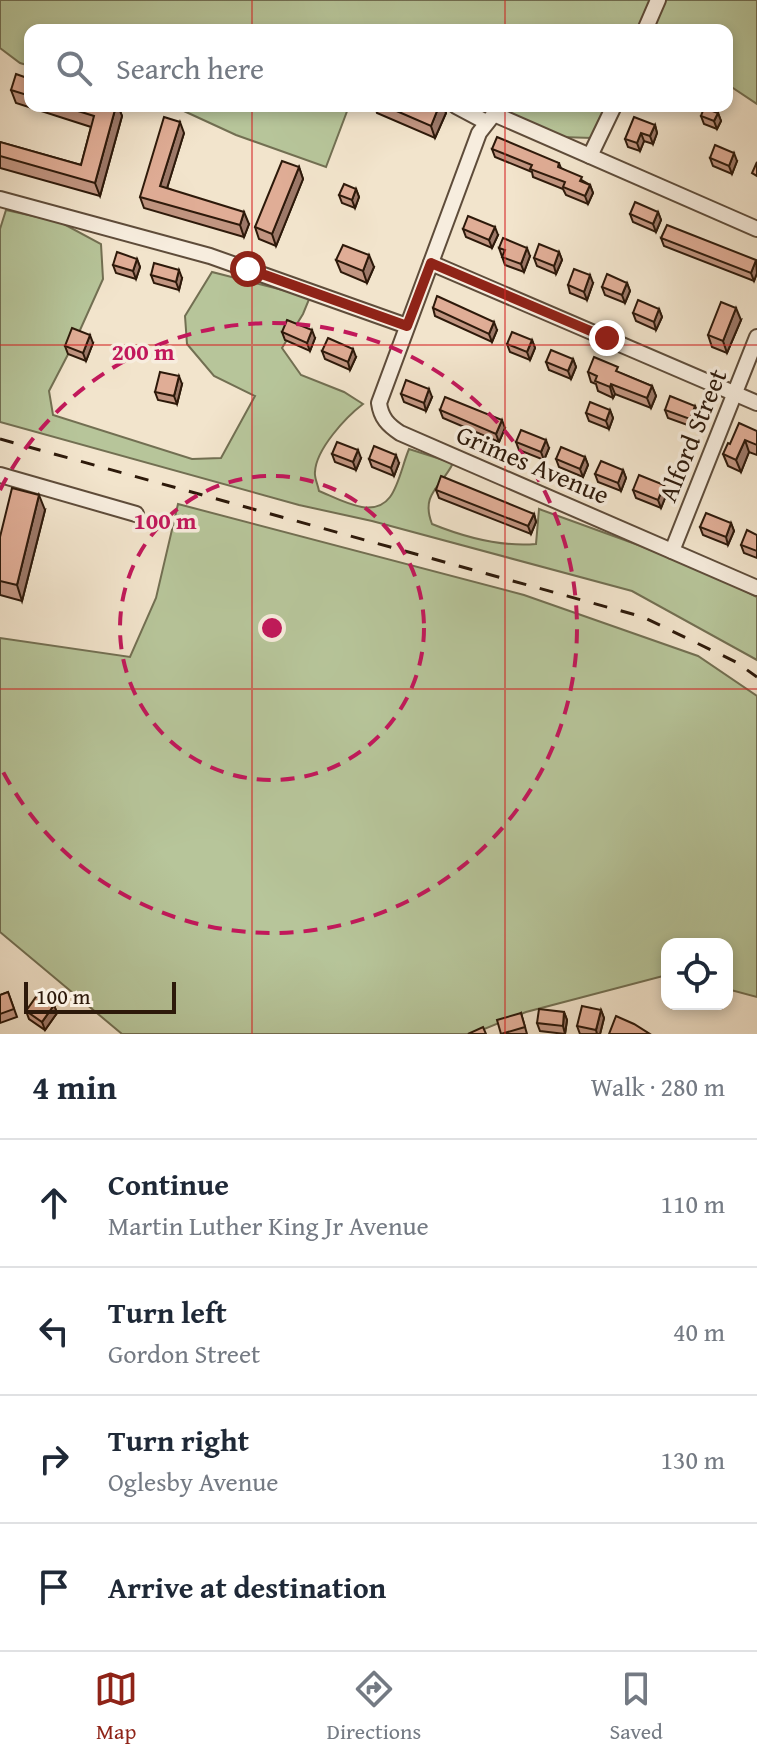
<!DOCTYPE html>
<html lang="en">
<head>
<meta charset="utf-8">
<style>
  :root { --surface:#fff; --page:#f2f2f3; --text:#1f2937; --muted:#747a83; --line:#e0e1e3; --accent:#8f2418 }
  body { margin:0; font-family:"Gentium Book Plus",serif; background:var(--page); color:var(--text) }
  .controls { position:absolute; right:24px; bottom:24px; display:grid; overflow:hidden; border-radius:16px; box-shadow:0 4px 12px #0003 }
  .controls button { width:72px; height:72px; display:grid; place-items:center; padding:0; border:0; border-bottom:2px solid var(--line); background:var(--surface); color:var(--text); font:40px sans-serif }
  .scale { position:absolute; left:24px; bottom:20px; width:152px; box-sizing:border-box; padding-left:8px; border:4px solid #2d190a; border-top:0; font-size:22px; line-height:28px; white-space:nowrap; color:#2d190a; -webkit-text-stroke:6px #f7edde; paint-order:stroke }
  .stop { position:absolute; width:24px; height:24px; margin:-18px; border:6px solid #8f2418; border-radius:50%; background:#fff }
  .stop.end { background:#8f2418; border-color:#fff; box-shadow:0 2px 8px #0008 }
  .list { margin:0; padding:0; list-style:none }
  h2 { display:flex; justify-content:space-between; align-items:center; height:104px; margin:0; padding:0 32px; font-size:34px }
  h2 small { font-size:26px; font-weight:400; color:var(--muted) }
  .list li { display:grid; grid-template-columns:52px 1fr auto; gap:24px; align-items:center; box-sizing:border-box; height:128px; padding:0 32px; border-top:2px solid var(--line) }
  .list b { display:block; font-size:30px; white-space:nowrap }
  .list p { margin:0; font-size:26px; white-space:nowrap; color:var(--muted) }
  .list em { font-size:26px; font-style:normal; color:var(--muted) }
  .icon { flex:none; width:44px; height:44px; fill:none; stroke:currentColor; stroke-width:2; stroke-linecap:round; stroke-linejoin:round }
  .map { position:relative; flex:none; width:757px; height:1034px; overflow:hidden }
  .search { position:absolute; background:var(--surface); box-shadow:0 4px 12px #0003; left:24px; right:24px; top:24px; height:88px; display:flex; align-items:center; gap:20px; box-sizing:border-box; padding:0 28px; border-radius:16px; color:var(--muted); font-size:30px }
  .sheet { height:616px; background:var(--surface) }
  nav { display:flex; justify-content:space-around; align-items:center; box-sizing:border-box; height:112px; border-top:2px solid var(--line); background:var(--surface); font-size:22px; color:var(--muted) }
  nav a { display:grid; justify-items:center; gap:4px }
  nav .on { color:var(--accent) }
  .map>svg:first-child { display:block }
  .green { fill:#b7c59a; stroke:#726f52; stroke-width:2 }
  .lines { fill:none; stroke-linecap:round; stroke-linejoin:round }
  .minor-casing { stroke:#5e4c3a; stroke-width:18 }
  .minor { stroke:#f7edde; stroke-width:14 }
  .rail { stroke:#2d190a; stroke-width:3; stroke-dasharray:14 14; stroke-linecap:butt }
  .wall { fill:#c19581; stroke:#2d190a; stroke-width:2 }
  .shaded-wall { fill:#9d7969; stroke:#2d190a; stroke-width:2 }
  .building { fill:#e0ad96; stroke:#2d190a; stroke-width:2 }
  .route { stroke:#8f2418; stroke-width:10 }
  .grid { fill:none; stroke:#d62828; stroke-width:2; stroke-opacity:0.55 }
  .ring { fill:none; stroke:#c2185b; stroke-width:4; stroke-dasharray:14 10 }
  .labels { text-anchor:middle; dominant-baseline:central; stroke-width:7; stroke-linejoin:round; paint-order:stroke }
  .street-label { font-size:26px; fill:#2d190a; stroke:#f7edde }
  .centre { fill:#c2185b; stroke:#f7edde; stroke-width:4 }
  .ring-label { font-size:24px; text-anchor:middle; font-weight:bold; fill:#c2185b; stroke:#f7edde; stroke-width:7; stroke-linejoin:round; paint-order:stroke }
</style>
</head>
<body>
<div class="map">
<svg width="757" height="1034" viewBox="0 0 757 1034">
  <rect width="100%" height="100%" fill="#f2e4cc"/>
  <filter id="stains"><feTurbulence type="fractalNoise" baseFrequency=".0025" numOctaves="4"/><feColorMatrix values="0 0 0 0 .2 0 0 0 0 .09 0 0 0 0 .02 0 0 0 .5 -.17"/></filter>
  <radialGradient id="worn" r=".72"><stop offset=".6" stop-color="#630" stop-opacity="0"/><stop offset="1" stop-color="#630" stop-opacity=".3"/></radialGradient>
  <g class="green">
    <polygon points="0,0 757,0 757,104 727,84 727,30 279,30 268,27 267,30 30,30 30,66 20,63 0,48"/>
    <polygon points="173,106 349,106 326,167 236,135"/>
    <polygon points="472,106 606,106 592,138 561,137 495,107 489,113"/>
    <path d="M6,210l54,12 41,22 2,35 -27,60 -27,52 4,24 139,44 29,-1 34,-62 -41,-20 -27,-32 -2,-28 27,-44 98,25 -7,17 -21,34 19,27 43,17 19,12c-17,13 -47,45 -48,68 -1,5 3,13 4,19 20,8 54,29 71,6 9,-12 13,-34 19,-48l44,14c-11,24 -33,30 -21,61 32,13 69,23 104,20l3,-35 102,37 78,32 38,19v63l-125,-69 -260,-70 -73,-16 -299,-83v-193z"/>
    <polygon points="178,504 524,595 698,656 757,696 757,997 727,989 727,944 667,944 667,975 526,1012 472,1034 122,1034 0,932 0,638 130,657 156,598"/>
  </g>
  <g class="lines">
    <defs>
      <g id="minor">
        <polyline points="645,30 658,0"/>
        <polyline points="456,106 486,122"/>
        <polyline points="590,156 614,106"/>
        <polyline points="0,199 210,256 407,326"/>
        <path d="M757,229l-263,-115 -15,19 -100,270c2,15 9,22 21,30l357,155"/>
        <polyline points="431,263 757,403"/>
        <polyline points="0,475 136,514"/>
        <polyline points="672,551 757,337"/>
      </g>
    </defs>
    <use href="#minor" class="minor-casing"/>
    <use href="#minor" class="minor"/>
    <polyline class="rail" points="0,439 643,617 736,662 757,677"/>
  </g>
  <g class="wall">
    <polygon points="30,79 30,106 118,106 122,116 100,196 0,168 0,142 81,165 91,127 16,103 11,90"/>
    <polygon points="375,106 443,106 446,113 435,138 377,113"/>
    <polygon points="718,113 721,121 717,129 704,124 701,116"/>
    <polygon points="655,125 657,133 653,144 644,141 640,151 628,147 625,139"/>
    <polygon points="184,133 167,188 249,224 244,237 144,208 140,197"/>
    <polygon points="492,149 559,163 561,168 590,185 593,193 588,204 566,195 563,189 533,177 532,172 495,157"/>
    <polygon points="710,158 737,161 732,174 713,166"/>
    <polygon points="299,167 303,179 276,246 259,239 255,227"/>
    <polygon points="356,189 359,197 355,208 342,203 339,195"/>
    <polygon points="658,212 661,220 656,232 633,222 630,214"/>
    <polygon points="463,229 498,235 492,248 466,237"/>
    <polygon points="661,238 757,263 757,273 754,281 664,246"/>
    <polygon points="499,248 530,256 524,272 505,265"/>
    <polygon points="559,252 562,260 556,274 537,266 534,258"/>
    <polygon points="137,259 140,267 136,279 116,273 113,265"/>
    <polygon points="336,260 374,267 367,283 341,272"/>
    <polygon points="151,275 182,278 179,290 154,283"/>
    <polygon points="593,283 587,300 570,293 568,285"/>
    <polygon points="627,283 630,291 625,303 605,295 602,287"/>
    <polygon points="433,308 497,330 492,342 435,316"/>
    <polygon points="659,309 662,317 656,330 636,321 633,313"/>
    <polygon points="741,320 727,353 712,347 708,335"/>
    <polygon points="282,332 315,338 310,351 285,340"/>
    <polygon points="532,340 535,348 530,360 510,352 507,344"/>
    <polygon points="93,343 86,361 68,354 65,346"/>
    <polygon points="322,351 356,357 350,370 325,359"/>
    <polygon points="573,359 576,367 571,379 549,370 546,362"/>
    <polygon points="588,372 620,373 652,386 656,396 651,408 615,394 613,398 598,391 596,384 591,382"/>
    <polygon points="182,384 177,404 158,400 155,392"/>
    <polygon points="401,394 432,397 426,411 404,402"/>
    <polygon points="695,406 698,414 693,427 668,418 665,410"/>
    <polygon points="440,410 505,428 499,442 443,418"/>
    <polygon points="610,410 613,418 609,429 589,421 586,413"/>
    <polygon points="757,431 757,455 749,452 741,472 728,466 723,454"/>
    <polygon points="516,442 549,448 544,460 519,450"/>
    <polygon points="332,454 361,458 356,470 335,462"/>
    <polygon points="585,457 588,465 583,477 559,467 556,459"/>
    <polygon points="369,459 399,463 394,476 372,467"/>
    <polygon points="623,470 626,478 621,491 598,482 595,474"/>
    <polygon points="664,485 667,493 661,508 636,498 633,490"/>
    <polygon points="436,490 534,514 536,522 531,534 439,498"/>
    <polygon points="45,510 22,601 0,595 0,537"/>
    <polygon points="731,523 734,531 728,545 703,535 700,527"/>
    <polygon points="757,535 757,558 744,553 741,545"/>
    <polygon points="8,992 17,1017 0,1023 0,995"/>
    <polygon points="54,1005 57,1013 45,1030 29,1019 26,1011"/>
    <polygon points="601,1010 604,1018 600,1034 580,1034 577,1026"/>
    <polygon points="564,1012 567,1020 565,1034 540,1031 537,1023"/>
    <polygon points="521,1013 527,1034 501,1034"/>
  </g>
  <g class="shaded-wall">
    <polygon points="116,106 118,106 122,116 100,196 95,183"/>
    <polygon points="439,106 443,106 446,113 435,138 431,126"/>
    <polygon points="718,113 721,121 717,129 714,121"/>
    <polygon points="180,122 184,133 164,198 160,186"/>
    <polygon points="655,125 657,133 653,144 650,136"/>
    <polygon points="641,133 644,141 640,151 637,143"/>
    <polygon points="734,153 737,161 732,174 729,166"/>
    <polygon points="299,167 303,179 276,246 272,234"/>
    <polygon points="590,185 593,193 588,204 585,196"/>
    <polygon points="356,189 359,197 355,208 352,200"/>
    <polygon points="244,212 249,224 244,237 240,225"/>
    <polygon points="658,212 661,220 656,232 653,224"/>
    <polygon points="495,227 498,235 492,248 489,240"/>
    <polygon points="527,248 530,256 524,272 521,264"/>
    <polygon points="559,252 562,260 556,274 554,266"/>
    <polygon points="369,255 374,267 367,283 363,271"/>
    <polygon points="137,259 140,267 136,279 133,271"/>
    <polygon points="756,260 757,273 754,281 751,273"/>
    <polygon points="179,270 182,278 179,290 176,282"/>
    <polygon points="590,275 593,283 587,300 584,292"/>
    <polygon points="627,283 630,291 625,303 622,295"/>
    <polygon points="736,308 741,320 727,353 723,341"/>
    <polygon points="659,309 662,317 656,330 654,322"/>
    <polygon points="494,322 497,330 492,342 489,334"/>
    <polygon points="312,330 315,338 310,351 307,343"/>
    <polygon points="90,335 93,343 86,361 83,353"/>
    <polygon points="532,340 535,348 530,360 527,352"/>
    <polygon points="353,349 356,357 350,370 348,362"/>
    <polygon points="573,359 576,367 571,379 568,371"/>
    <polygon points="179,376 182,384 177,404 174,396"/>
    <polygon points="611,384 615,394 613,398 610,387"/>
    <polygon points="652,386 656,396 651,408 647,398"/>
    <polygon points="429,389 432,397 426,411 424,403"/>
    <polygon points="695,406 698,414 693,427 690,419"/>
    <polygon points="610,410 613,418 609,429 606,421"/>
    <polygon points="502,420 505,428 499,442 496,434"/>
    <polygon points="546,440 549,448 544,460 541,452"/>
    <polygon points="745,440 749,452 741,472 736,460"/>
    <polygon points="358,450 361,458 356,470 353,462"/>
    <polygon points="396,455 399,463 394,476 391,468"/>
    <polygon points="585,457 588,465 583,477 580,469"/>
    <polygon points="623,470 626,478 621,491 618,483"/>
    <polygon points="664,485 667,493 661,508 658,500"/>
    <polygon points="39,495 45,510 22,601 17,585"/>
    <polygon points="534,514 536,522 531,534 528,526"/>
    <polygon points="731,523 734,531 728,545 726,537"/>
    <polygon points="54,1005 57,1013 45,1030 42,1022"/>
    <polygon points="601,1010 604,1018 600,1034 597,1034 596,1030"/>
    <polygon points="564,1012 567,1020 565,1034 563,1026"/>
  </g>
  <g class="building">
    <polygon points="16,74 30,79 30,96 11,90"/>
    <polygon points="62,106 116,106 95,183 0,156 0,142 81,165 94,116"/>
    <polygon points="385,106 439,106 431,126"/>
    <polygon points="704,108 718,113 714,121 701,116"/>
    <polygon points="164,117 180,122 160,186 244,212 240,225 140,197"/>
    <polygon points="634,117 655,125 650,136 641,133 637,143 625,139"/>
    <polygon points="497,137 559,163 558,167 582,177 580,181 590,185 585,196 563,187 565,182 530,169 532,165 492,149"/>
    <polygon points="715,145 734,153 729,166 710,158"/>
    <polygon points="282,161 299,167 272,234 255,227"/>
    <polygon points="757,162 757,176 752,173"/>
    <polygon points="344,184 356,189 352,200 339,195"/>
    <polygon points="635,202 658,212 653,224 630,214"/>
    <polygon points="468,216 495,227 489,240 463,229"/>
    <polygon points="667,225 756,260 751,273 661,238"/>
    <polygon points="503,238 527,248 521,264 502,257 505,250 499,248"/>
    <polygon points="539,244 559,252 554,266 534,258"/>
    <polygon points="343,245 369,255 363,271 336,260"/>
    <polygon points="117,252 137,259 133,271 113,265"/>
    <polygon points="154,263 179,270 176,282 151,275"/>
    <polygon points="574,269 590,275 584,292 568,285"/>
    <polygon points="607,274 627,283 622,295 602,287"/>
    <polygon points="437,296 494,322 489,334 433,308"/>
    <polygon points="638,300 659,309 654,322 633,313"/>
    <polygon points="721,302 736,308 723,341 708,335"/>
    <polygon points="287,320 312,330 307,343 282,332"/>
    <polygon points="72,328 90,335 83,353 65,346"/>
    <polygon points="512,332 532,340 527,352 507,344"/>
    <polygon points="328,338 353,349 348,362 322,351"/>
    <polygon points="551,350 573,359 568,371 546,362"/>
    <polygon points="594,357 618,367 616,371 652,386 647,398 611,384 610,387 595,381 597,376 588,372"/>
    <polygon points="160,372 179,376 174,396 155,392"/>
    <polygon points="406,380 429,389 424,403 401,394"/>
    <polygon points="670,396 695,406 690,419 665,410"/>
    <polygon points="445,397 502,420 496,434 440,410"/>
    <polygon points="590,402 610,410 606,421 586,413"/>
    <polygon points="739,423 757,431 757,445 745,440 736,460 723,454 728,443 730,444"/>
    <polygon points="521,430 546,440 541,452 516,442"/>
    <polygon points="337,442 358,450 353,462 332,454"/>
    <polygon points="374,446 396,455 391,468 369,459"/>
    <polygon points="561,447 585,457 580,469 556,459"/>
    <polygon points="601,461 623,470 618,483 595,474"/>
    <polygon points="639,475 664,485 658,500 633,490"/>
    <polygon points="441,476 534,514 528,526 436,490"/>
    <polygon points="12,488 39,495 17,585 0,581 0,537"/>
    <polygon points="706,513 731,523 726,537 700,527"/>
    <polygon points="747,530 757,535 757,551 741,545"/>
    <polygon points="8,992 14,1009 0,1014 0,995"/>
    <polygon points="38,994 54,1005 42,1022 26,1011"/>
    <polygon points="582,1006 601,1010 596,1030 577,1026"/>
    <polygon points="539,1009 564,1012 563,1026 537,1023"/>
    <polygon points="521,1013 525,1027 501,1034 497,1020"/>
    <polygon points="616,1016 634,1024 650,1034 609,1034"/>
    <polygon points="483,1027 486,1034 468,1034"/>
  </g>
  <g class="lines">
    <polyline class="route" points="248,269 407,326 431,263 607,338"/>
  </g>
  <path class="grid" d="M252,0v30M505,0v30M252,106v928M505,106v928M0,345h757M0,689h757"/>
  <g class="ring">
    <circle cx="272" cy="628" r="152"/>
    <path d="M0 490A305 305 0 1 1 0 766"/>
  </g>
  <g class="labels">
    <g class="street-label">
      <text transform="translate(692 435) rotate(-68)">Alford Street</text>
      <text transform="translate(533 464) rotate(23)">Grimes Avenue</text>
    </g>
  </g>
  <circle cx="272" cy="628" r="12" class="centre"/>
  <g class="ring-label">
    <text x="143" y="360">200 m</text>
    <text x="165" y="529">100 m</text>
  </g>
  <rect width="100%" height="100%" filter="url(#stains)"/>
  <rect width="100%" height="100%" fill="url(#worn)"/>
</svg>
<div class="controls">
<button><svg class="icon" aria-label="locate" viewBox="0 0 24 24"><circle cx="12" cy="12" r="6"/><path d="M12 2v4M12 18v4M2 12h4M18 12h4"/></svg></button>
</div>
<div class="scale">100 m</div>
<div class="stop" style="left:248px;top:269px"></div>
<div class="stop end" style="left:607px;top:338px"></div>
<div class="search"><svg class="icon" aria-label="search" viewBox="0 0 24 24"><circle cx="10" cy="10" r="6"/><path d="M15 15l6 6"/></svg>Search here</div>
</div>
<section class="sheet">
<h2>4 min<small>Walk · 280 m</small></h2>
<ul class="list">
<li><svg class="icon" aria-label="ahead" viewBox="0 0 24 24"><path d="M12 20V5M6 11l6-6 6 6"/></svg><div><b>Continue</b><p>Martin Luther King Jr Avenue</p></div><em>110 m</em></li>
<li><svg class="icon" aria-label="left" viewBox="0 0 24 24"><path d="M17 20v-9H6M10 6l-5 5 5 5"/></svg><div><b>Turn left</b><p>Gordon Street</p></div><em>40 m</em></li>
<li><svg class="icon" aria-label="right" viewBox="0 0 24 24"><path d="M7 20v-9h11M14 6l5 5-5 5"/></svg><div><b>Turn right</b><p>Oglesby Avenue</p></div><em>130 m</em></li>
<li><svg class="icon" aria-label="arrive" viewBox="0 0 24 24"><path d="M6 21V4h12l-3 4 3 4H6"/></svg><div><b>Arrive at destination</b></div></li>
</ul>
</section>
<nav>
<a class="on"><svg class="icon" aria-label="map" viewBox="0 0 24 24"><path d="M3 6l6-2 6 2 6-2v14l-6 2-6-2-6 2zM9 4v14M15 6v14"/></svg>Map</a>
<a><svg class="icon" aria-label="directions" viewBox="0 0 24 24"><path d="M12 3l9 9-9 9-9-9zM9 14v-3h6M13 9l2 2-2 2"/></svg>Directions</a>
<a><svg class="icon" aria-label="saved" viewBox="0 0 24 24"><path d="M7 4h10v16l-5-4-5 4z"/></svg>Saved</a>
</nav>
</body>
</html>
